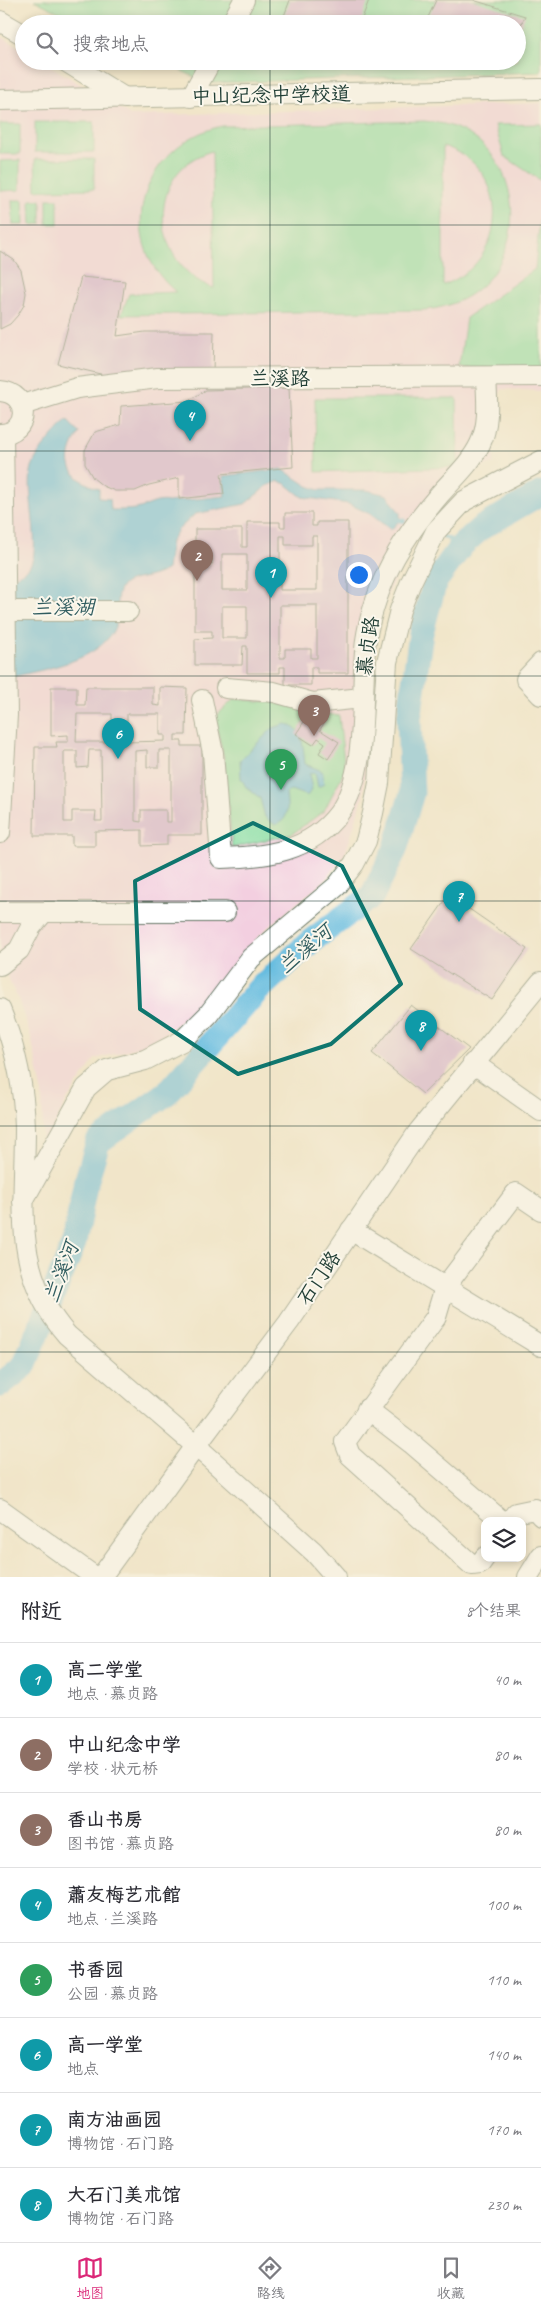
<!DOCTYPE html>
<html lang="zh">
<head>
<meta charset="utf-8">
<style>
  :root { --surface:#fff; --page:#f7f7f7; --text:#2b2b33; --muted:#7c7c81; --line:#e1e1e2; --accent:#db2777 }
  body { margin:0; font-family:Caveat,"LXGW WenKai TC",sans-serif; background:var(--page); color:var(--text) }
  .controls { position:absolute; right:15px; bottom:15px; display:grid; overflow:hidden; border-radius:10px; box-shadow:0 2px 8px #0003 }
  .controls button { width:45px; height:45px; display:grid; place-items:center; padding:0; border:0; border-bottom:1px solid var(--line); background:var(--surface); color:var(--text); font:25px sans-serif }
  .you { position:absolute; left:358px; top:574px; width:18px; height:18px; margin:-12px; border:4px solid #fff; border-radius:50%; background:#1a73e8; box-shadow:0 0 0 8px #1a73e833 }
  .badge { display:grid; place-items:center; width:32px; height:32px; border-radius:50%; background:var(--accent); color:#fff; font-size:16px; font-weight:700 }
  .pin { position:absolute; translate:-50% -41px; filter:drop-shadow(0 1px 2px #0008) }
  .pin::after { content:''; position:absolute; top:26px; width:18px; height:15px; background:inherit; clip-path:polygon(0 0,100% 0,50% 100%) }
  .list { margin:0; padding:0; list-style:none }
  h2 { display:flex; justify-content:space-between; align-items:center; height:65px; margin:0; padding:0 20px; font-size:21px }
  h2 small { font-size:16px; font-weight:400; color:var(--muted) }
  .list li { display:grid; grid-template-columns:32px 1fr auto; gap:15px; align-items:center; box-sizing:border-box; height:75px; padding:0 20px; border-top:1px solid var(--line) }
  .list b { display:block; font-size:19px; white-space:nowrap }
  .list p { margin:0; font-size:16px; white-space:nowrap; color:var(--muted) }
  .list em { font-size:16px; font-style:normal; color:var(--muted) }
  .icon { flex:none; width:28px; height:28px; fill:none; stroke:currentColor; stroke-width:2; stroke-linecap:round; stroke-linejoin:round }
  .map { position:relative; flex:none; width:541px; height:1577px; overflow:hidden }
  .search { position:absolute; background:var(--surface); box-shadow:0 2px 8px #0003; left:15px; right:15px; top:15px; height:55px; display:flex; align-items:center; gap:12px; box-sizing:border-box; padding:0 18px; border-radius:28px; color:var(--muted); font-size:19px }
  .sheet { height:665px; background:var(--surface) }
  nav { display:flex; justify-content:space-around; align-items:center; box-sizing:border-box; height:70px; border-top:1px solid var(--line); background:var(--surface); font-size:14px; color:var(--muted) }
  nav a { display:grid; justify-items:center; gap:2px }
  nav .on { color:var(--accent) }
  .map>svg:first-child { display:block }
  .built { fill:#f3cfe0 }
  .green { fill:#85dda2; stroke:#528d6b; fill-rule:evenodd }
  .water { fill:#61badf; stroke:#407c8a }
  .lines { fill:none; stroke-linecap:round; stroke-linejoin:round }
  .stream { stroke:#61badf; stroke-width:4.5 }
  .river { stroke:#61badf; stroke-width:25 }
  .building { fill:#cfa4d0; fill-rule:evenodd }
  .minor-casing { stroke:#687868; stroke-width:22 }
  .minor { stroke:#fff; stroke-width:20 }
  .marked { fill:none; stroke:#0f766e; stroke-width:4; stroke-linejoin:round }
  .grid { fill:none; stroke:#1f3d34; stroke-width:1; stroke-opacity:0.55 }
  .labels { text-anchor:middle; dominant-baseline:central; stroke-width:4; stroke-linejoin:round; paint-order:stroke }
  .street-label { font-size:20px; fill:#1f3d34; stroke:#fbf7ec }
  .water-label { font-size:21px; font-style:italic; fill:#305c5f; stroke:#fbf7ec }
</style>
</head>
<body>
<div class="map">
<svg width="541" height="1577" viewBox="0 0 541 1577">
  <rect width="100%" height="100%" fill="#fbf7ec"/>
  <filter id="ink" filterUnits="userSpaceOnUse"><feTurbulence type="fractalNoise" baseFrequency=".02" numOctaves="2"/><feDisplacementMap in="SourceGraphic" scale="10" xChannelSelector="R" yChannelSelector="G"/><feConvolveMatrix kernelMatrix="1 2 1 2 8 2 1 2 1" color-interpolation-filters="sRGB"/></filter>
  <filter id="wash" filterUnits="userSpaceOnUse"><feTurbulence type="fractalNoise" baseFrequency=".0096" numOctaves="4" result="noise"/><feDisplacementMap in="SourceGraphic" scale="20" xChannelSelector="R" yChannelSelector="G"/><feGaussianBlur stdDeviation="1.12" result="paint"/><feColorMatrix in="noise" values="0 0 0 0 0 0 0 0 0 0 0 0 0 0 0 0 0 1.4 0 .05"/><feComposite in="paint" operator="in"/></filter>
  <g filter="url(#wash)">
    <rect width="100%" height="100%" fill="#f1e5c9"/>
    <polygon class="built" points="0,36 24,50 24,61 42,61 132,116 541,103 541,391 502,389 494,403 494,463 482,467 455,488 423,525 402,561 385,600 373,644 363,797 345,855 324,881 266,929 186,1017 163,1035 139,1047 95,1059 67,1100 43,1149 42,1090 31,1037 18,999 0,962"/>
    <g class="green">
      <polygon points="34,0 541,0 541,72 207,83 161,61 517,61 517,24 83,24"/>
      <path d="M424,121c117,7 117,179 0,189l-303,5 8,-21 47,-2c-65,-54 -33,-149 46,-166zM443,146c70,21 67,116 0,139zM212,151l2,137h-1c-65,-25 -67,-119 -1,-137z"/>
      <rect x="35" y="122" width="59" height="30"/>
      <rect x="0" y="124" width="20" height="30"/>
      <polygon points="541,124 541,181 504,156 495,125"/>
      <polygon points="35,159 94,159 94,189 36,190"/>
      <polygon points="20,160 20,190 0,191 0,161"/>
      <rect x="47" y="199" width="11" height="25"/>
      <polygon points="12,200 23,200 24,225 13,225"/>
      <polygon points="30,200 41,200 41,224 31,225"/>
      <polygon points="541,205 541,369 459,368 466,318 535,269"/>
      <polygon points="315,398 457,398 458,467 316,472"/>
      <polygon points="234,699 271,702 339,716 345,770 324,811 292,834 232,848 224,758 214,718"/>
    </g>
    <g class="water">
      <path d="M67,420l12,13c-17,28 -12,44 20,56v9l11,1 1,11c9,0 17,0 25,-1 11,-2 21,-10 32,-7l57,-6 -2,-20 59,-7 26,17 11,4h47l21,5 13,18v7l-9,10 -21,-16 -21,-10 -47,-7 -16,-13 -7,-3 -12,5 -22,18 -50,10 -17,16 -7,11 -4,28c-14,11 -37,7 -45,17 -9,11 -2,29 -7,41 -14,34 -71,42 -103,50l-3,-98c8,-4 18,-7 22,-15 10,-20 -6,-72 1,-97 6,-18 23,-33 35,-47z"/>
      <path d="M285,724c19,1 18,25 20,40l17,7 2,13 -6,3 -3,-14 -6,1 3,15 -5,7 -16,-6 -5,3c1,14 5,26 -11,32l-10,-8 -5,-19 -14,-11 -5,-9 -1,-18 33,-32z"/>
    </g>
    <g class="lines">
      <g class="stream">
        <polyline points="400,520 404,521"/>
        <polyline points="444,537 462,545"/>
      </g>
      <polyline class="river" points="0,1385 24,1366 74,1243 85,1186 98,1142 167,1093 258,990 311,941 372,896 395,850 412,793 409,719 421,633 435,582 462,545 481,528 541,493"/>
    </g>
    <g id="blocks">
      <g class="building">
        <polygon points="290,0 369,0 360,24 281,24"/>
        <polygon points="436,0 473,0 525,16 517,33 517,24 425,24"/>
        <polygon points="0,251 14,260 21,270 26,293 24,305 18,315 10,324 0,329"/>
        <polygon points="81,277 125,281 117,336 145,332 214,332 213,372 109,376 58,364"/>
        <polygon points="289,388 293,467 221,474 224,494 179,499 179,478 149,485 135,491 115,491 103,486 93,478 85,464 85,450 95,432 120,425 121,406 188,401 206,390"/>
        <path d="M285,513h27v13h5v-4h31v151h-31v-6h-6v18h-26v-18h-5v6h-33v-27h-4l-1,19h-47v-26l17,-1v-7h-17v-67h17v-10l-17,1v-26h47v18h5v-25h33v5h5zM280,536h5v9h27v-9h5v54h-37zM222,554h25v36h-25zM280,605h37v53h-6v-9h-26v9h-5zM222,606h25v32h-25z"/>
        <path d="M51,687h26v18h8l1,-18h67v18l7,1v-19l27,1 -1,47h-11v6h7v5h20v89h-35v10l-25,1v-16l-47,1v15h-23v-10h-38l1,-89h22l-1,-5h12v-7l-17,1zM77,714h35v28h-36zM127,714h33v21h5v6l-38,1zM89,750h12l1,71h-7l1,-10h-24v11h-8v-71h13v17l11,-1zM147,750v17h12v-17h12v72h-5v-12h-25v12l-6,-1v-70z"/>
        <polygon points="311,711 326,720 320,730 339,742 328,759 319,753 325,743 318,738 313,745 296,734"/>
        <polygon points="449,895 527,949 492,1000 411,949"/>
        <polygon points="411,1005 469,1049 423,1094 372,1053"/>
      </g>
    </g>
  </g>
  <g filter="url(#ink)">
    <use href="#blocks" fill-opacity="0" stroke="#687868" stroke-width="1"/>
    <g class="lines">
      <defs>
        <g id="minor">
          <polyline points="0,21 24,35"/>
          <polyline points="231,24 244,0"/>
          <polyline points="65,61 125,98"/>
          <polyline points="191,97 211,61"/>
          <polyline points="0,100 541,89"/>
          <path d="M0,391c31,2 30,43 0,43"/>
          <polyline points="22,405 77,388 158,378 541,376"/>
          <polyline points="0,611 128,611"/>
          <polyline points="541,663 526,679 541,695"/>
          <polyline points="226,688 274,692 313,703 362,698"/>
          <path d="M202,700l11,53 8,105c45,-1 89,-6 118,-45 29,-40 22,-114 26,-162 1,-20 7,-40 14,-59 13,-37 36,-69 61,-98 14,-16 31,-31 40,-50 10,-20 7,-45 6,-67"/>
          <polyline points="0,833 7,715 3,434"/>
          <polyline points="0,912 225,912"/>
          <polyline points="0,965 19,950 31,927 43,913"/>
          <path d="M0,1009c15,37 24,78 25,119 0,78 -14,143 42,207l129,111 118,106 22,25"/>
          <polyline points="473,1063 541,1111"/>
          <polyline points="23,1201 86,1088 107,1070 145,1060 182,1041 208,1015 251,958 337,886 354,864 366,841 373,813 379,783 387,662 400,610 411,582 436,531 464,501 541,461"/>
          <polyline points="351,1230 541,1346"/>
          <polyline points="367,1409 411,1443 502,1521"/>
          <polyline points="0,1509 95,1577"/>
          <polyline points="510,1521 516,1513 535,1509 541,1516"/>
          <polyline points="485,1557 480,1564 472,1565 350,1455 345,1442 436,1317 445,1287 516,1193 541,1210"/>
          <polyline points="101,1577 196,1446 289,1322 419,1131 541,982"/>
          <polyline points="528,1577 541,1556"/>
        </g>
      </defs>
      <use href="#minor" class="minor-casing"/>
      <use href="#minor" class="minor"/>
    </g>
  </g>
  <path d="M0 0H541V1577H0ZM253,823l89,43 59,118 -70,60 -93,30 -98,-65 -5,-128z" fill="#f1e5c9" fill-opacity=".55" fill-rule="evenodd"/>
  <path class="marked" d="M253,823l89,43 59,118 -70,60 -93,30 -98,-65 -5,-128z"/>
  <path class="grid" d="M270,0v24M270,61v1516M0,225h541M0,451h541M0,676h541M0,901h541M0,1126h541M0,1352h541"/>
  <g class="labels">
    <g class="street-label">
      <text transform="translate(271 95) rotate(-1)">中山纪念中学校道</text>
      <text x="280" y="378">兰溪路</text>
      <text transform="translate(368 646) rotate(-82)">慕贞路</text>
      <text transform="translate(319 1278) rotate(-56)">石门路</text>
    </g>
    <g class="water-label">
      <text x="63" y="607">兰溪湖</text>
      <text transform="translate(305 949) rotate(-40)">兰溪河</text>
      <text transform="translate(61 1272) rotate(-69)">兰溪河</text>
    </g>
  </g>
</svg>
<div class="controls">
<button><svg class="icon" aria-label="layers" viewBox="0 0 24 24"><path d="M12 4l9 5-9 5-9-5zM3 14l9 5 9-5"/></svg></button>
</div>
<div class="you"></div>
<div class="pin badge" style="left:271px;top:598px;background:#0f9aa8">1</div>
<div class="pin badge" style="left:197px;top:581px;background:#8d6e63">2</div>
<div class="pin badge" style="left:314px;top:736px;background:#8d6e63">3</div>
<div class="pin badge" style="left:190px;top:441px;background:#0f9aa8">4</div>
<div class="pin badge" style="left:281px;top:790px;background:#2e9e5b">5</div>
<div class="pin badge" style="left:118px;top:759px;background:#0f9aa8">6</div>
<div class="pin badge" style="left:459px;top:922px;background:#0f9aa8">7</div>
<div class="pin badge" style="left:421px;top:1051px;background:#0f9aa8">8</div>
<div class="search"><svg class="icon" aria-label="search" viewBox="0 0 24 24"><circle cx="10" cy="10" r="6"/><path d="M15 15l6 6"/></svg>搜索地点</div>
</div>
<section class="sheet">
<h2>附近<small>8个结果</small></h2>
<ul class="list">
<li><span class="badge" style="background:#0f9aa8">1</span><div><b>高二学堂</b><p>地点 · 慕贞路</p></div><em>40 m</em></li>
<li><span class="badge" style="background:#8d6e63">2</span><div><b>中山纪念中学</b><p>学校 · 状元桥</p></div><em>80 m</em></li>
<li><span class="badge" style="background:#8d6e63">3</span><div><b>香山书房</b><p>图书馆 · 慕贞路</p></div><em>80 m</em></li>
<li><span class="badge" style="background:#0f9aa8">4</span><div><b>蕭友梅艺术館</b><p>地点 · 兰溪路</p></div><em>100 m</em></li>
<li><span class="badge" style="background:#2e9e5b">5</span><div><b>书香园</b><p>公园 · 慕贞路</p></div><em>110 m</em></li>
<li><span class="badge" style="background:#0f9aa8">6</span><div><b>高一学堂</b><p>地点</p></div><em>140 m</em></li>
<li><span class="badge" style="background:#0f9aa8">7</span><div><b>南方油画园</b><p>博物馆 · 石门路</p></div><em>170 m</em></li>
<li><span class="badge" style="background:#0f9aa8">8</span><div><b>大石门美术馆</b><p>博物馆 · 石门路</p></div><em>230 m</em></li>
</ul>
</section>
<nav>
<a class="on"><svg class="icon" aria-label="map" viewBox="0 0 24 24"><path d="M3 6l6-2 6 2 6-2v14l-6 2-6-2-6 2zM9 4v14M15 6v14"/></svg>地图</a>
<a><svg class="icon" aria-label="directions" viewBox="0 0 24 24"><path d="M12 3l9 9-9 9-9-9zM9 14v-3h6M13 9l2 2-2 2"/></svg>路线</a>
<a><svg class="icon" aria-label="saved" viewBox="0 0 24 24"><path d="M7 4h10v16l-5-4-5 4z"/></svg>收藏</a>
</nav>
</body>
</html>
